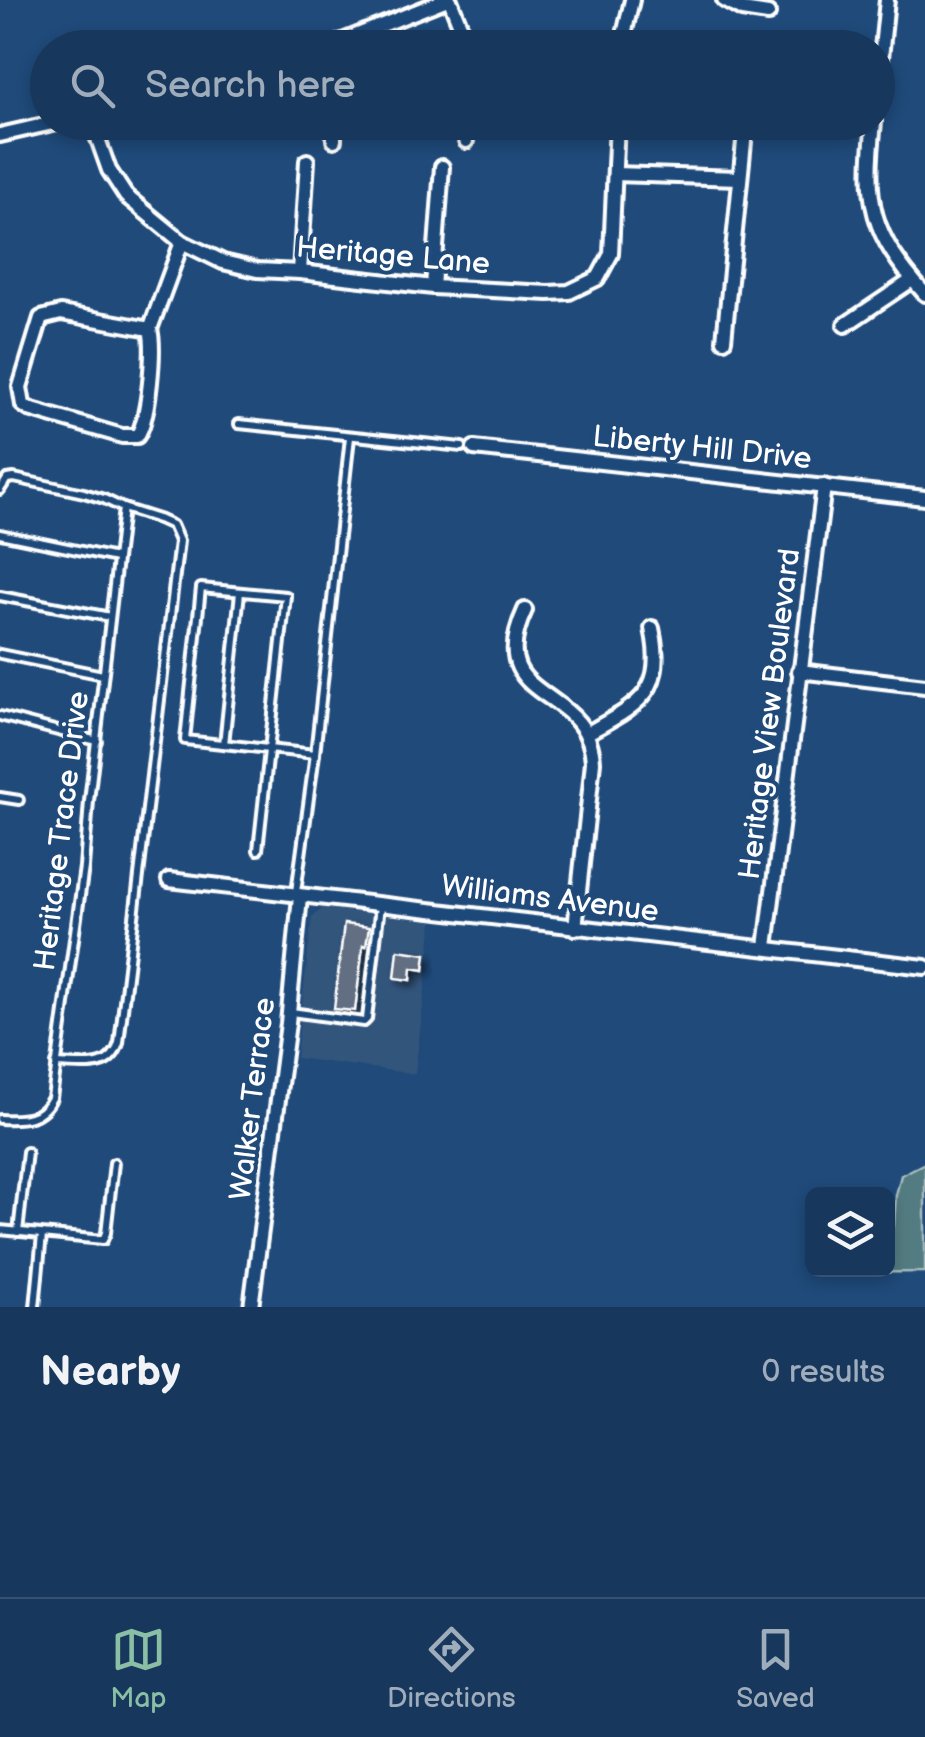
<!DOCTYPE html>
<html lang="en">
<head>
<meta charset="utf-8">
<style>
  :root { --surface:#17385c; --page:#203f62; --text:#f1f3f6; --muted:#9eacbb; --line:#365272; --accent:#8abfa5 }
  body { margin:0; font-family:"Balsamiq Sans",sans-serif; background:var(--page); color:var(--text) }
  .controls { position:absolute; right:30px; bottom:30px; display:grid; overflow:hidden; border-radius:15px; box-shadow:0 5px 15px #0003 }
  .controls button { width:90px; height:90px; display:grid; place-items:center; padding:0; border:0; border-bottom:2px solid var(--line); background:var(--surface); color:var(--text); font:50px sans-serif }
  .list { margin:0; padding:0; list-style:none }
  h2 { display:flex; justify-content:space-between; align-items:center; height:130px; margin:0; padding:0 40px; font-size:42px }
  h2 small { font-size:32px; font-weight:400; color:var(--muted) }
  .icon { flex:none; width:55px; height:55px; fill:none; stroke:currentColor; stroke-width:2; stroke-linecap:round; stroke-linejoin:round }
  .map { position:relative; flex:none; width:925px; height:1307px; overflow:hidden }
  .search { position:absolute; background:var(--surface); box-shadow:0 5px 15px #0003; left:30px; right:30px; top:30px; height:110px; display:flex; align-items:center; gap:25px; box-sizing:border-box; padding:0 35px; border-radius:55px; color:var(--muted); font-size:38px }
  .sheet { height:290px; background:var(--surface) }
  nav { display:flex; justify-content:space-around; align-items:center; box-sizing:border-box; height:140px; border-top:2px solid var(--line); background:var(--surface); font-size:28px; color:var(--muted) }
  nav a { display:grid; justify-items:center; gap:5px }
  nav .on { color:var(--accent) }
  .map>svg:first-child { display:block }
  .built { fill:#33557c }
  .green { fill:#537b82; stroke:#a9bdc0; stroke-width:2.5 }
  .building { fill:#626e82; stroke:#fff; stroke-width:2.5; filter:url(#shadow) }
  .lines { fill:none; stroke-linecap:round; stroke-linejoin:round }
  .lane-casing { stroke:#fff; stroke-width:14 }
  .street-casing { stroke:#fff; stroke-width:20 }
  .lane { stroke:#1f4a7a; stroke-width:6 }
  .street { stroke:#1f4a7a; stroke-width:12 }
  .labels { text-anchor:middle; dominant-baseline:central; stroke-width:8; stroke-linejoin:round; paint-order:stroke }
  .street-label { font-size:30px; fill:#fff; stroke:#1f4a7a }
</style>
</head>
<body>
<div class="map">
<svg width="925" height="1307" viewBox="0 0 925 1307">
  <defs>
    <filter id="shadow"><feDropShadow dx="4.5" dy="4.5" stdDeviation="5" flood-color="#0009"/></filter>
  </defs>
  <rect width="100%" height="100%" fill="#1f4a7a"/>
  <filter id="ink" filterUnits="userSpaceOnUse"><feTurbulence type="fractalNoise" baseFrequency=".01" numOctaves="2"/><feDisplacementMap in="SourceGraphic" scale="20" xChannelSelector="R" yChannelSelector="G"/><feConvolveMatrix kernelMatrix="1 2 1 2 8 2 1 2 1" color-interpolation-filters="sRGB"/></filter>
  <g filter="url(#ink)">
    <polygon class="built" points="323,908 433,921 415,1074 296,1058 312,917"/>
    <polygon class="green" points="925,1163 925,1272 822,1273 817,1270 888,1270 888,1234 894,1226 896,1195 901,1175"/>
    <g class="building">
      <polygon points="344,924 369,927 366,946 363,945 355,1011 334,1009"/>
      <polygon points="398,950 426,954 424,970 412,968 411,980 395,978"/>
    </g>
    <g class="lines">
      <defs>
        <g id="lane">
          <polyline points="239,424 462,447"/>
          <path d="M0,490l7,-11 7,-1 70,15 20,6 19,9 38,12 11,5 7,16 -60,502c-9,30 -38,21 -63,21"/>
          <polyline points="0,534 116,558"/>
          <polyline points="0,596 110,617"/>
          <polyline points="0,654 103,675"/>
          <polyline points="0,716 97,741"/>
          <polyline points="224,744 240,592"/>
          <polyline points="0,797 19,800"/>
          <polyline points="258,850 286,596 201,588 185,740 315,754"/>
          <polyline points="296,892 315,754 350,437"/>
          <polyline points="291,1012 364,1022 367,1019 380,905"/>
          <path d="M0,1119c23,1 41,1 52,-21l32,-231 5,-66 34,-293"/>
          <polyline points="0,1230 103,1240 106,1233 114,1163"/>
          <polyline points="18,1232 27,1152"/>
          <polyline points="35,1307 42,1235"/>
        </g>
        <g id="street">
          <polyline points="450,0 469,48"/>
          <polyline points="724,0 742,10 768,14"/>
          <polyline points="325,48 445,0"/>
          <polyline points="621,48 632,0"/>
          <polyline points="878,87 887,0"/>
          <polyline points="92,122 109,170 126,196 182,242 223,262 257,270 300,272 433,287 548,293 569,292 598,278 611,254 617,122"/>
          <path d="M874,122c-9,80 -4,111 51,172"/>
          <polyline points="0,135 57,122"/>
          <polyline points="334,140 334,122"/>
          <polyline points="466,141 467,122"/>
          <polyline points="615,174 739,178"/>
          <polyline points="300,272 307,161"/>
          <polyline points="433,287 442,167"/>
          <polyline points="845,325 912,280"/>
          <path d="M150,329l-89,-16 -20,5 -21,69 3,18 6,4 93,27h15c12,-16 18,-88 13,-107l32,-87"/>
          <polyline points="724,340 746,122"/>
          <polyline points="474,448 925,498"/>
          <path d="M525,610c-44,95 65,73 68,152l-18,166"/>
          <polyline points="799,671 925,686"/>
          <path d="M588,733c51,-29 78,-40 64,-105"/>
          <polyline points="169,880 925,967"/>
          <polyline points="766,947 824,486"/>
          <polyline points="251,1307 288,1023 300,896"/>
        </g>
      </defs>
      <use href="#lane" class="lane-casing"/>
      <use href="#street" class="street-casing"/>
      <use href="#lane" class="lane"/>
      <use href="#street" class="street"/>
    </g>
  </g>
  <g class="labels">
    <g class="street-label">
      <text transform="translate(393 256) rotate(5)">Heritage Lane</text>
      <text transform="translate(702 448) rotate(6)">Liberty Hill Drive</text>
      <text transform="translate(770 714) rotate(-83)">Heritage View Boulevard</text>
      <text transform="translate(62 831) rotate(-83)">Heritage Trace Drive</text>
      <text transform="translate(550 899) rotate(7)">Williams Avenue</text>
      <text transform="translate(253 1099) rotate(-83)">Walker Terrace</text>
    </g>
  </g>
</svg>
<div class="controls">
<button><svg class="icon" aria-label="layers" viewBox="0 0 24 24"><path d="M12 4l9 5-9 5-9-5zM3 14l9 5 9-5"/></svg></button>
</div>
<div class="search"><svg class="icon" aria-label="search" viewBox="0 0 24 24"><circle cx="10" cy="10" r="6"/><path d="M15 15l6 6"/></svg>Search here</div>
</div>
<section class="sheet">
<h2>Nearby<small>0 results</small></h2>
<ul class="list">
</ul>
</section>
<nav>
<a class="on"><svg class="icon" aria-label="map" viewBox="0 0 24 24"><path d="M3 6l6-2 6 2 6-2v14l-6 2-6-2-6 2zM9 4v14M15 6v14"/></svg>Map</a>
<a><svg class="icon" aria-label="directions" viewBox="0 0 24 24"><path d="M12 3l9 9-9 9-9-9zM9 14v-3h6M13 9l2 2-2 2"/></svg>Directions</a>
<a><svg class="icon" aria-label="saved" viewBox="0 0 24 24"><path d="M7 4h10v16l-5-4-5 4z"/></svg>Saved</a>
</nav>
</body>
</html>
